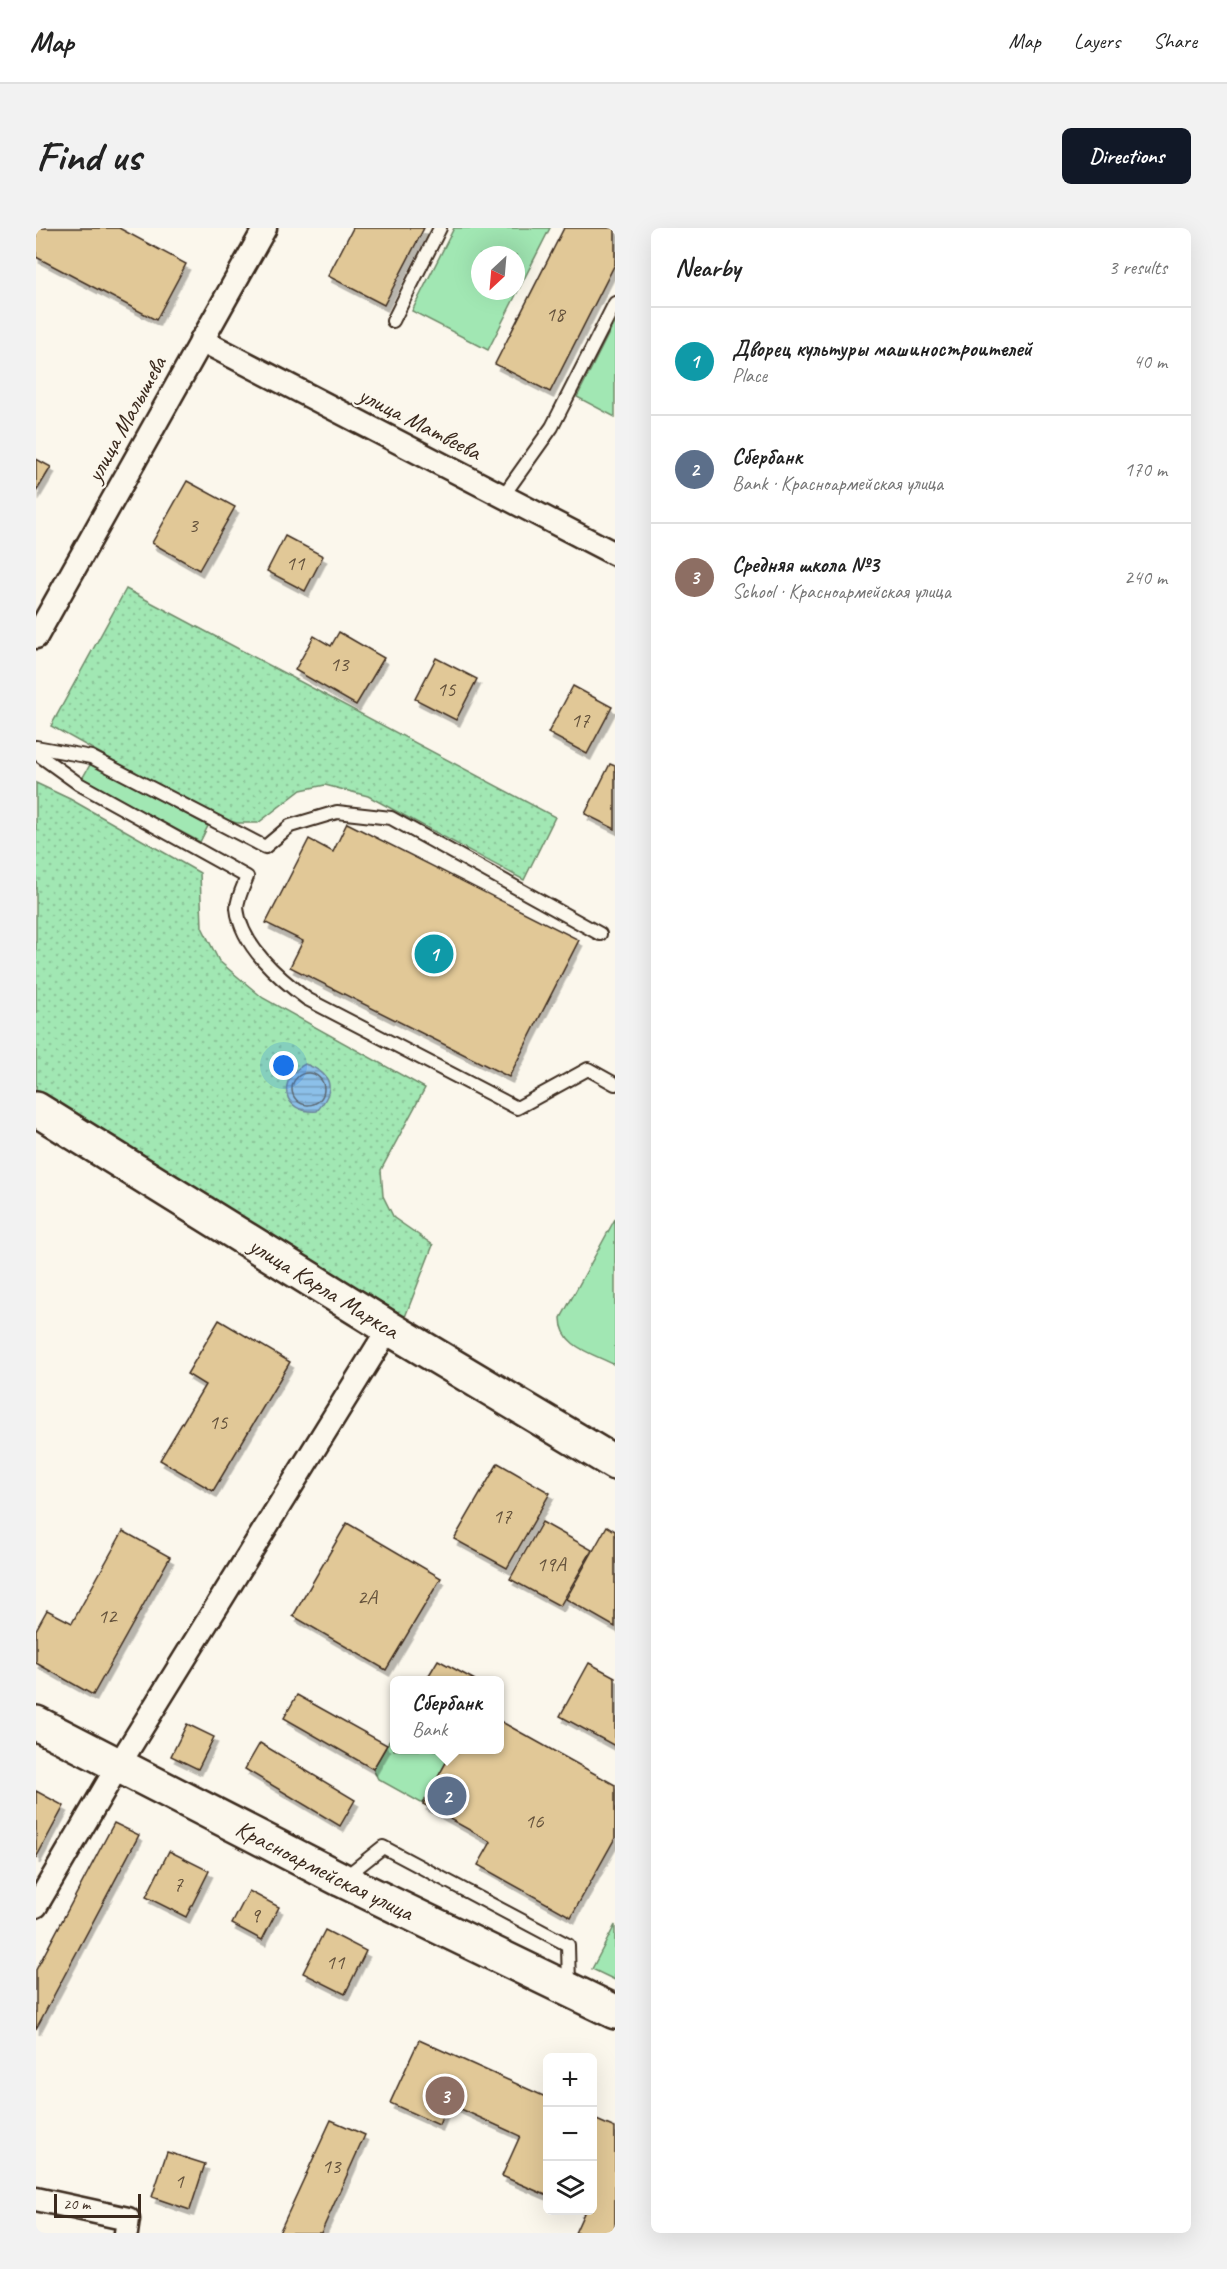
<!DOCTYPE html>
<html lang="en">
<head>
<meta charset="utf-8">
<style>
  :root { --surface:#fff; --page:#f2f2f2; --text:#222; --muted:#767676; --line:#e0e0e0; --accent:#111827 }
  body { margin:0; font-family:Caveat,sans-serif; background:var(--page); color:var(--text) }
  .controls { position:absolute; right:18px; bottom:18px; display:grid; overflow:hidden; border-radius:9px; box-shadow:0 6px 24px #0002 }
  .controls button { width:54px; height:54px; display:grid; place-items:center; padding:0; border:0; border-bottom:2px solid var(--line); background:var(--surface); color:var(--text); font:30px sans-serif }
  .compass { position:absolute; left:435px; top:18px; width:54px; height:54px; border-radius:50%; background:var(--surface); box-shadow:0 6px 24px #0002; rotate:206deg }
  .scale { position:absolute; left:18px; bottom:15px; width:87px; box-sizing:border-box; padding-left:6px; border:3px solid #3b2a1e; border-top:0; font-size:16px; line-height:21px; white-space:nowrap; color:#3b2a1e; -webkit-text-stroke:4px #fbf7ec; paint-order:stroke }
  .you { position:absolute; left:248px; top:838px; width:21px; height:21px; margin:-15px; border:4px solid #fff; border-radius:50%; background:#1a73e8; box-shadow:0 0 0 9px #1a73e833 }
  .badge { display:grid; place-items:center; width:39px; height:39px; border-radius:50%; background:var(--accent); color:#fff; font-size:20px; font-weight:700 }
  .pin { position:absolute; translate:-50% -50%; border:3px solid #fff; box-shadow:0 2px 6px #0006 }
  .popup { position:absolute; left:354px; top:1448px; width:114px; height:78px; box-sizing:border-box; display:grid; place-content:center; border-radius:9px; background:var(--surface); filter:drop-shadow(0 2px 4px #0005); font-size:20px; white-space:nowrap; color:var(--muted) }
  .popup b { font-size:22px; color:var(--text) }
  .popup::after { content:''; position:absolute; left:50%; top:100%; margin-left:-12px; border:12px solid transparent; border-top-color:var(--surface) }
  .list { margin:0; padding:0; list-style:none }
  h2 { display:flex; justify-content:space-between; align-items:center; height:78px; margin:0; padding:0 24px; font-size:26px }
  h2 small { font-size:20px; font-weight:400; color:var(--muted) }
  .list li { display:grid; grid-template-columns:39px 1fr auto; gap:18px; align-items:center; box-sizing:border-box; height:108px; padding:0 24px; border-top:2px solid var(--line) }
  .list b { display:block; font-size:22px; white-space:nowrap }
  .list p { margin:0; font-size:20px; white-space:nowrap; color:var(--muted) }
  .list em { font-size:20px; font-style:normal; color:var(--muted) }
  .icon { flex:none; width:33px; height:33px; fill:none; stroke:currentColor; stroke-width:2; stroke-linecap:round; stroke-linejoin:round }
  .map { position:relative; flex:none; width:579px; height:2005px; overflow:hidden; border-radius:9px }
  header { display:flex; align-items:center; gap:36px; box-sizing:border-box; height:84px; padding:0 30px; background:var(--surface); border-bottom:2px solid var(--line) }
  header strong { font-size:28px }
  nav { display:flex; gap:33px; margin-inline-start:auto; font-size:21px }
  .intro { display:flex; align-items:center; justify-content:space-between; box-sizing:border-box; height:144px; padding:0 36px }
  h1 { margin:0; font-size:42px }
  .button { padding:15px 27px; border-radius:9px; background:var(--accent); color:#fff; font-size:21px; font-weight:700 }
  main { display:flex; gap:36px; padding:0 36px }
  aside { flex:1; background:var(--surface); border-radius:9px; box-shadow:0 6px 24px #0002 }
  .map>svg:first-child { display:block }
  .grass { fill:#a1e7b3; stroke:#6e8868; stroke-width:1.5; fill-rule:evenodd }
  .park { fill:url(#park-dots); stroke:#6e8868; stroke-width:1.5 }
  .water { fill:url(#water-rules); stroke:#6c8498; stroke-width:1.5 }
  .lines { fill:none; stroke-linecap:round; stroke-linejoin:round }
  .shore { stroke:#5b666f; stroke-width:1.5 }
  .building { fill:#e1c897; stroke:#3b2a1e; stroke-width:1.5; filter:url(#shadow) }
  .service-casing { stroke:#3b2a1e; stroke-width:16 }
  .minor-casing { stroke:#3b2a1e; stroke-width:27 }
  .primary-casing { stroke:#3b2a1e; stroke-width:38 }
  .service { stroke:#fbf7ec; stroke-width:12 }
  .minor { stroke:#fbf7ec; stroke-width:22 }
  .primary { stroke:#fbf7ec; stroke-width:33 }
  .labels { text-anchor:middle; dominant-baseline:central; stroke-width:4.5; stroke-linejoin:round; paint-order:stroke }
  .number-label { font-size:21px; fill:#64523c }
  .street-label { font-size:24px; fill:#3b2a1e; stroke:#fbf7ec }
</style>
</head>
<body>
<header>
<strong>Map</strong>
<nav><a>Map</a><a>Layers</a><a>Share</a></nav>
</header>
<div class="intro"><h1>Find us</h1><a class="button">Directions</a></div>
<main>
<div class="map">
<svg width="579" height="2005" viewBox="0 0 579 2005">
  <defs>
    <pattern id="park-dots" width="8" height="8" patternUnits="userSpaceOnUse" patternTransform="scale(1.5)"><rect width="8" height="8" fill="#a1e7b3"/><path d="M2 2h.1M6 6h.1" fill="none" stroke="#8cc69a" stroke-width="1.8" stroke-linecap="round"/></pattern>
    <pattern id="water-rules" width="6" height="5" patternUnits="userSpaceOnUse" patternTransform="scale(1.5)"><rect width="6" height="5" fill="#8cc0e9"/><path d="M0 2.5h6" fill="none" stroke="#749cbc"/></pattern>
    <filter id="shadow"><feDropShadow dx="3.5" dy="6" stdDeviation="0" flood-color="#0004"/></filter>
  </defs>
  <rect width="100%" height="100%" fill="#fbf7ec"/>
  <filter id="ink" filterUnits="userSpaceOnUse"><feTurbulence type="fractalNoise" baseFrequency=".0167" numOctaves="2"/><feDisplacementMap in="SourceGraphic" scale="12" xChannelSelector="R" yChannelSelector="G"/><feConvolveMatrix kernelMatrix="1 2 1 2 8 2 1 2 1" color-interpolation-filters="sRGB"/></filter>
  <g filter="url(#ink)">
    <g class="grass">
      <path d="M418,0h96l-62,122 -76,-39zM444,27h36v36h-36z"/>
      <polygon points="579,93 579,189 541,169"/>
      <polygon points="55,535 172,598 164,614 46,551"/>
      <path d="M579,991v146c-23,-12 -54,-18 -54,-47z"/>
      <polygon points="358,1505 358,1522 417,1522 387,1576 342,1551 337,1541"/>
      <polygon points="579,1697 579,1752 556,1741"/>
    </g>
    <g class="park">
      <polygon points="90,361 519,589 488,652 332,568 289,557 265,562 222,595 201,595 179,589 15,498"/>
      <polygon points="0,555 34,571 164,645 166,699 183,733 227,770 389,860 345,942 347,968 358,990 397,1017 369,1089 0,863"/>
    </g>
    <path class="water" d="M269,836c28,10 31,25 12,47 -35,3 -41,-32 -12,-47z"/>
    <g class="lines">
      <circle class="shore" cx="272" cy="861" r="16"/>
    </g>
    <g class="building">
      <polygon points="0,0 83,0 150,36 120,92 0,29"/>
      <polygon points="317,0 388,0 348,77 292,48"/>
      <polygon points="528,0 579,0 579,36 514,164 459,136"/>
      <polygon points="0,231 15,239 0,264"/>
      <polygon points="151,253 199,279 163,342 116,315"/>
      <polygon points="249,308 287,328 269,363 231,343"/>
      <polygon points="303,404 348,430 320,477 259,442 278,408 295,418"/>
      <polygon points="400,430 441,451 420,492 379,471"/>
      <polygon points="537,458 576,479 551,526 512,505"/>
      <polygon points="574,536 579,538 579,601 549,586"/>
      <polygon points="311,595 543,712 473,849 254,739 267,713 230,695 273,611 297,624"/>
      <polygon points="183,1092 254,1134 177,1263 124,1232 169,1157 151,1146"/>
      <polygon points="462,1235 514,1265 471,1340 418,1311"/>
      <polygon points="506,1294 556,1322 524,1378 474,1351"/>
      <polygon points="311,1295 405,1350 350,1442 257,1388"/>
      <polygon points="571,1298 579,1303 579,1399 530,1371"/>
      <polygon points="87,1303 134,1329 57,1467 0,1435 0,1402 11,1382 36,1395"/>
      <polygon points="402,1432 439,1452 390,1452"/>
      <polygon points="553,1435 579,1449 579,1518 524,1488"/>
      <polygon points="261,1467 351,1517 337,1541 248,1490"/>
      <polygon points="464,1493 579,1557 579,1610 535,1689 442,1637 455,1614 387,1576 417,1522 464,1522"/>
      <polygon points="151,1496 178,1509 162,1541 135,1528"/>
      <polygon points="224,1515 319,1572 304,1598 209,1541"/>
      <polygon points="0,1563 28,1578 0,1630"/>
      <polygon points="78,1595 103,1607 0,1801 0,1742"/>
      <polygon points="133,1623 173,1643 150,1689 110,1669"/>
      <polygon points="213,1663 243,1679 226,1712 196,1696"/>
      <polygon points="289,1702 330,1723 309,1766 267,1745"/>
      <polygon points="383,1812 512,1870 512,1968 466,1948 484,1908 412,1875 403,1897 354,1875"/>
      <polygon points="556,1890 579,1900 579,2005 539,2005 548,1985 543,1982 556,1982"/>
      <polygon points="295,1892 329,1907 285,2005 243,2005"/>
      <polygon points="131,1924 169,1936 154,1982 116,1969"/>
    </g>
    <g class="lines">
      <defs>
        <g id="service">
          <polyline points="357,93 404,0"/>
          <polyline points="467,268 516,199 579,75"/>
          <polyline points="0,519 55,529 229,619 254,598 301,584 355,590 564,706"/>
          <path d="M0,525l43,31 168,93c-3,8 -10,22 -10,31 4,38 42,70 70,91l210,109 71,-39 27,15"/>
          <polyline points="308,1650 347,1619 532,1717 533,1758"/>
        </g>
        <g id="minor">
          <polyline points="165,112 579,326"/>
          <polyline points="0,409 229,0"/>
          <polyline points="0,1678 82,1538 353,1100"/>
          <polyline points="0,1971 92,1991 90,2005"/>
        </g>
        <g id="primary">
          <path id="s1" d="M0,881l353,219 226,135"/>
          <path id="s2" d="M0,1495l306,157 273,132"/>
        </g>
      </defs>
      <use href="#service" class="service-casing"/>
      <use href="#minor" class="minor-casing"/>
      <use href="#primary" class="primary-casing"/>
      <use href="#service" class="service"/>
      <use href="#minor" class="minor"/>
      <use href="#primary" class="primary"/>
    </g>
  </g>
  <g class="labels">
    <g class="number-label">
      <text x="519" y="86">18</text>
      <text x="157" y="297">3</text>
      <text x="259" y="335">11</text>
      <text x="303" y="436">13</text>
      <text x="410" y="461">15</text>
      <text x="544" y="492">17</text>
      <text x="182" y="1194">15</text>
      <text x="466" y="1288">17</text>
      <text x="515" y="1336">19А</text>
      <text x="331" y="1369">2А</text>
      <text x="71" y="1388">12</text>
      <text x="498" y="1593">16</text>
      <text x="142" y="1656">7</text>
      <text x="219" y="1687">9</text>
      <text x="299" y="1734">11</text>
      <text x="295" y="1938">13</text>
      <text x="143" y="1953">1</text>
    </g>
    <g class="street-label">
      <text transform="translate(90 191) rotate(-61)">улица Малышева</text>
      <text transform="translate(384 195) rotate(27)">улица Матвеева</text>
      <text stroke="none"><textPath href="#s1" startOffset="339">улица Карла Маркса</textPath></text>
      <text stroke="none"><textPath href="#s2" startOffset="324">Красноармейская улица</textPath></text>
    </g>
  </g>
</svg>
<div class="controls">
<button>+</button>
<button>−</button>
<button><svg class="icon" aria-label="layers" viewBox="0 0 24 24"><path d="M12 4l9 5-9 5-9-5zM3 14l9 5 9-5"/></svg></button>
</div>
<svg class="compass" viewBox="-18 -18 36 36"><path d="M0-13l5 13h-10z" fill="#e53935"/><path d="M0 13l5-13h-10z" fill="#767676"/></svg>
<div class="scale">20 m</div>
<div class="you"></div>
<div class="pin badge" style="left:398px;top:726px;background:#0f9aa8">1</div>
<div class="pin badge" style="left:411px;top:1568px;background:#5c6f8a">2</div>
<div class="popup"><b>Сбербанк</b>Bank</div>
<div class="pin badge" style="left:409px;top:1868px;background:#8d6e63">3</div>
</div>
<aside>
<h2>Nearby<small>3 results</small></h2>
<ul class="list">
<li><span class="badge" style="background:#0f9aa8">1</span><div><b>Дворец культуры машиностроителей</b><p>Place</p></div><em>40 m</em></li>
<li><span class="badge" style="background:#5c6f8a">2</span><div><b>Сбербанк</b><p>Bank · Красноармейская улица</p></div><em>170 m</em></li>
<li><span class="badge" style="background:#8d6e63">3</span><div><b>Средняя школа №3</b><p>School · Красноармейская улица</p></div><em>240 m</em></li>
</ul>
</aside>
</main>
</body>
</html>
